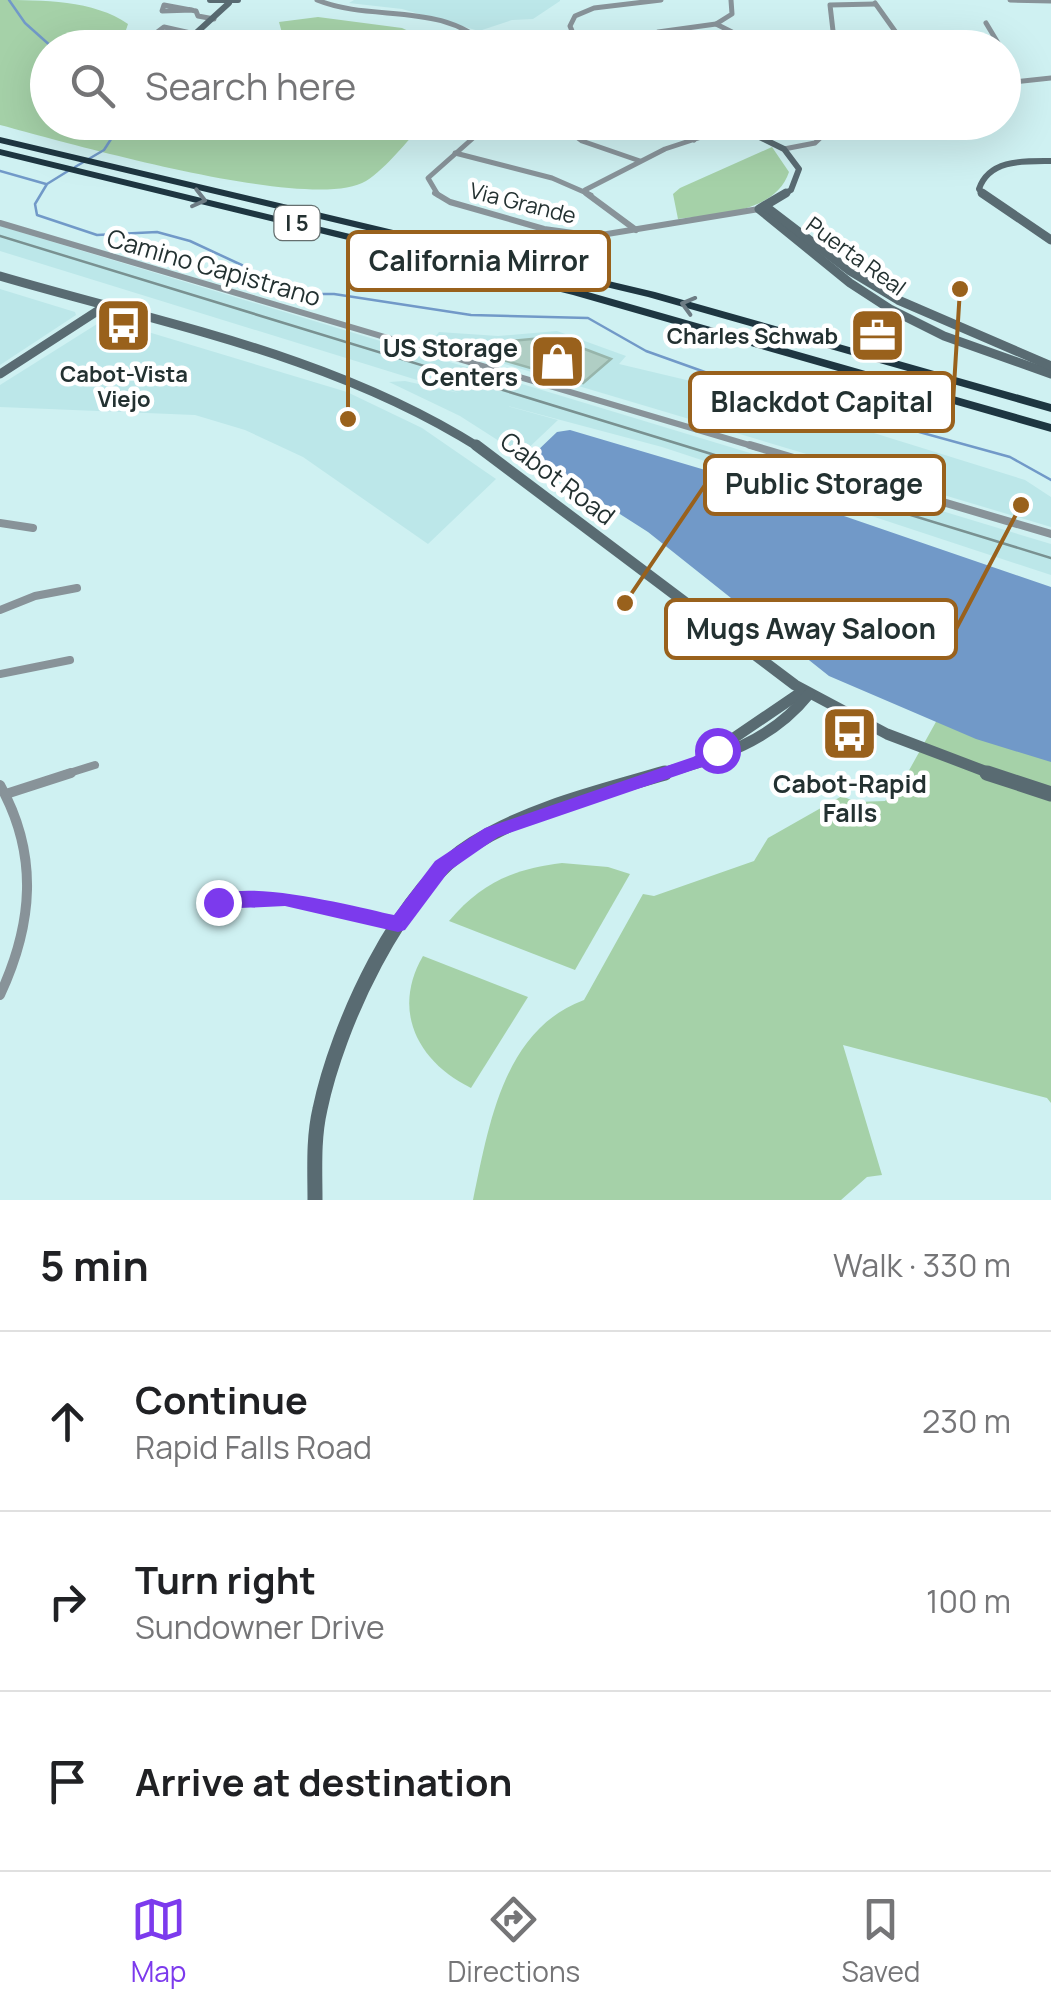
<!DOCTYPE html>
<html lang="en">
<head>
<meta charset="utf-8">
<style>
  :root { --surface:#fff; --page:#f6f6f6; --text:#202124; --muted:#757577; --line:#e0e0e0; --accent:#7c3aed }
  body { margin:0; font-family:Manrope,sans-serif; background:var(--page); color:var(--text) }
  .stop { position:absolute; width:30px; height:30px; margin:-22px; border:8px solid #7c3aed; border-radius:50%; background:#fff }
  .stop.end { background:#7c3aed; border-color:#fff; box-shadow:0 2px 10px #0008 }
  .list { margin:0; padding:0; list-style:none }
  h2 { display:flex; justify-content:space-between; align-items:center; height:130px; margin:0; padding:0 40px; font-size:42px }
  h2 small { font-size:32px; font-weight:400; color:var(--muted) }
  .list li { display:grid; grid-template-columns:65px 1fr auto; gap:30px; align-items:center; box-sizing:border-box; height:180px; padding:0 40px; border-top:2px solid var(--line) }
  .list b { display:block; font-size:38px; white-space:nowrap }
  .list p { margin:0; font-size:32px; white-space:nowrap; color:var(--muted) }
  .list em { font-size:32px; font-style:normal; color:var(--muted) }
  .icon { flex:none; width:55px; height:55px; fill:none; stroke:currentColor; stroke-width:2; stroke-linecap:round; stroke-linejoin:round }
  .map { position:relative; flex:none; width:1051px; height:1200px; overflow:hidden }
  .search { position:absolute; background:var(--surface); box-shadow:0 10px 40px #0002; left:30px; right:30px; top:30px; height:110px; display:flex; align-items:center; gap:25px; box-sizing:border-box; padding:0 35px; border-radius:55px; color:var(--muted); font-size:38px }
  .sheet { height:670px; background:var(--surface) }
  nav { display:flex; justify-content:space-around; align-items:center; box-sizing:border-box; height:140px; border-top:2px solid var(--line); background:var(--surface); font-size:28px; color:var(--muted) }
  nav a { display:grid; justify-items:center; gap:5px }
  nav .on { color:var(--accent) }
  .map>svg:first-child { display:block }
  .built { fill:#bce7e9 }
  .green { fill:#a5d1a8 }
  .water { fill:#7199c8 }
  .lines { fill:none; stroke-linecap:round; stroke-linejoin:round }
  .stream { stroke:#7199c8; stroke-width:2.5 }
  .building { fill:#b0cec4; stroke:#97b5ab; stroke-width:2.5 }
  .street-far3 { stroke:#889399; stroke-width:5 }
  .street-far2 { stroke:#889399; stroke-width:6 }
  .street-far1 { stroke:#889399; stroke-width:8 }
  .street { stroke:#889399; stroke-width:10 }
  .secondary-far3 { stroke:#596b72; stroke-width:6 }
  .secondary-far2 { stroke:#596b72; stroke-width:9 }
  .secondary-far1 { stroke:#596b72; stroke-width:11 }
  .secondary { stroke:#596b72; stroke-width:15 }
  .highway { fill:#1e3641; fill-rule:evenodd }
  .rail { stroke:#799191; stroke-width:2.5 }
  .oneway { stroke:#6d7c84 }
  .route { fill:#7c3aed }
  .labels { text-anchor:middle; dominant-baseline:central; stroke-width:9; stroke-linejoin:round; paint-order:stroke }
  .far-street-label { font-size:22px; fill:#233131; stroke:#fff }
  .shield { fill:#fff; stroke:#656f6f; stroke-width:2.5 }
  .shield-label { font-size:22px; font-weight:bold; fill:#233131 }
  .far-poi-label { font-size:22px; font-weight:bold; fill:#233131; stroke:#fff; text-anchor:end }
  .street-label { font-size:25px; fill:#233131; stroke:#fff }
  .poi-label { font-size:25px; font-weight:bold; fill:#233131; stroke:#fff; text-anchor:end }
  .leader { fill:none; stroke:#99611c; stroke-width:4 }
  .callout-dot { fill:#99611c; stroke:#fff; stroke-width:4 }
  .callout { fill:#fff; stroke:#99611c; stroke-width:4 }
  .callout-label { font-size:28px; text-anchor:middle; font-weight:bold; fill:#233131 }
</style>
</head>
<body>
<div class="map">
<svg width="1051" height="1200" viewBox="0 0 1051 1200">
  <rect width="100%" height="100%" fill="#cff1f2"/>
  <g class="built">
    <polygon points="354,0 560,0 560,1 533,19 512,20 479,31 402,9 349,3"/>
    <polygon points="0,226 1051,544 1051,575 662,447 500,404 558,420 521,455 460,416 389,382 405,381 459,393 0,251"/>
    <polygon points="0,289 75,312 76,315 0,365"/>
    <polygon points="105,319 347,392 422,428 496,479 428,544 303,457 245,430 195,415 0,407 0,385"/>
    <polygon points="557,331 626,356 619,364 758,397 1025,480 1051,497 1051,527 431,342 439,332 498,336"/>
  </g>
  <g class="green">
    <path d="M0,0c42,0 94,0 128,24l-3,9 13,14 -90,1v74l377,1c-18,17 -38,45 -59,58 -53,33 -301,-39 -366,-56z"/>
    <polygon points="318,17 402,28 443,47 239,44 254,36 282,33 279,22"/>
    <path d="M772,147l17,25c-14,42 -74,42 -111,47l-5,-25 7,-6z"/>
    <path d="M1051,587v516l-4,-5 -204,-53 39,130 -15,2 -26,23h-368c16,-75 30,-170 111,-200l59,-106 11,2 100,-35 14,-23 74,-42 14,6 29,-1 17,-18 40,-72z"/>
    <path d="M562,863l46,4 22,7 -55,96 -126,-49c32,-38 64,-52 113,-58z"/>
    <path d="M423,956l105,41 -57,91c-53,-26 -80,-77 -48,-132z"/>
  </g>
  <polygon class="water" points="570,430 739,480 1051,587 1051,762 976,739 829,676 648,532 537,461 535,453 557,432"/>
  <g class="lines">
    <g class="stream">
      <polyline points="9,0 25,23 53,48"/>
      <polyline points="75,167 104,150 122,122"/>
      <polyline points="0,171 46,184"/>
      <polyline points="68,171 47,184 35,204 37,215 97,235 157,232 190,241 246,267 258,284 286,294 334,294 471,315 588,318 646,351 716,376 1010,457 1051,480"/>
    </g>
  </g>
  <polygon class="building" points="553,337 611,359 583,383 475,352 488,343"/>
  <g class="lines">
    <g class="street-far3">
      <path d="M317,0c57,23 124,0 173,48"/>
      <polyline points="1010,0 1051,1"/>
      <polyline points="875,3 907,48"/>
      <polyline points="192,10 162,11 164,5 196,11 198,16 214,19"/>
      <polyline points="986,23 1001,48"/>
      <polyline points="716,24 732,32 736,48"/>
      <polygon points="164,27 195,34 156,33"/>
      <polyline points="195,34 194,40 209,48"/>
      <polyline points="579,48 570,26 575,16 594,8 661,0"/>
      <polyline points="662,48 658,32 716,24 732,14 731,0"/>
      <polyline points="835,48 830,5 875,4"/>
      <polyline points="1004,83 1051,78"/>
      <polyline points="574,122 574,135 582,141 640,161"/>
      <polyline points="675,122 694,140"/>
      <polyline points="784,149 815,143 837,122"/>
      <polyline points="455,153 552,178 591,195"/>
      <polyline points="585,190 665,149 747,122"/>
      <polyline points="438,195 428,178 472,139 481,122"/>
    </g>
    <g class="street-far2">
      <polyline points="435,193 450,202 544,229 595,236 759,209"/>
      <polyline points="586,193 636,230"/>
      <polyline points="0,223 759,448"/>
    </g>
    <g class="street-far1">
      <polyline points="750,445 1051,534"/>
      <polyline points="0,523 33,528"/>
      <polyline points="0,610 35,596 77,588"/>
      <polyline points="0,674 70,660"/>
      <polyline points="63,775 95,765"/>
    </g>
    <g class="street">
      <path d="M0,785c39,70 33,139 0,210"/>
      <polyline points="6,794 71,773"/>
      <polyline points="218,902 285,899 398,924"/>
    </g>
    <g class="secondary-far3">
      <polyline points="210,0 238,0"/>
      <polyline points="195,34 229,3"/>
      <polyline points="741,128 784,149 799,169 791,190 782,195"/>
      <path d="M984,195l-5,-6c10,-30 45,-28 72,-28"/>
    </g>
    <g class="secondary-far2">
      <polyline points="786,193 759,209 850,283 890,309 944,336 1051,374"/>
      <polyline points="982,193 1051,240"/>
      <polyline points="765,206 850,271 898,300 1051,366"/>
      <path d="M0,276c164,48 333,79 480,172"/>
      <polyline points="0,374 102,308"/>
    </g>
    <g class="secondary-far1">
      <polyline points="476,445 795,685 887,734 995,775"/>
      <polyline points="703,759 797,695 809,694"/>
      <path d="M656,775c59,-17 113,-31 153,-81"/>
    </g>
    <g class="secondary">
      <polyline points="987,773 1051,794"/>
      <path d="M315,1200c0,-30 -2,-61 5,-91 17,-82 79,-220 153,-265 58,-36 127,-52 192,-71"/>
    </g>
    <g class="highway">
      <polygon points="0,137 655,292 1051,404 1051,412 648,297 0,143"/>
      <polygon points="0,149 581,290 1051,424 1051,432 573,295 0,155"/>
    </g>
    <polyline class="rail" points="0,236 1051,558"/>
  </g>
  <defs><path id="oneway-chevron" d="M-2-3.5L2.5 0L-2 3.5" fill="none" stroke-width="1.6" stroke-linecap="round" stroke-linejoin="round" transform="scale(2.5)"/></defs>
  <g class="oneway">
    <use href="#oneway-chevron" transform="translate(199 199) rotate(14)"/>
    <use href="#oneway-chevron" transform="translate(688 305) rotate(-164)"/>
  </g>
  <path class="route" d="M717,744l9,6 -21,16 -207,71 -49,34 -44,59 -7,2 -113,-26 -67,3 -10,-7c22,-29 152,6 186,13l41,-54 50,-33 208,-71z"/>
  <defs>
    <symbol id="bus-square" viewBox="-11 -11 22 22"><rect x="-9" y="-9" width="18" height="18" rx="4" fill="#99611c" stroke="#fff"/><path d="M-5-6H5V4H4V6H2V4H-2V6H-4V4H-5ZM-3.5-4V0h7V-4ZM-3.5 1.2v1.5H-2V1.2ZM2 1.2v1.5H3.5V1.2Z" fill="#fff"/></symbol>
    <symbol id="office-square" viewBox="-11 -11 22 22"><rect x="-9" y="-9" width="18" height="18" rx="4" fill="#99611c" stroke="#fff"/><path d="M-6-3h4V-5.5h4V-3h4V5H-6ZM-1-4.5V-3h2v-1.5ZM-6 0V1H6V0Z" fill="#fff"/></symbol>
    <symbol id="shop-square" viewBox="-11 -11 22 22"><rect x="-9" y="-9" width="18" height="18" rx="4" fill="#99611c" stroke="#fff"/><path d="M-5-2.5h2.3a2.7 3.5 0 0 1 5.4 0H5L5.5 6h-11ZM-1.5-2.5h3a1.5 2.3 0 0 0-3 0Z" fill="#fff"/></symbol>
  </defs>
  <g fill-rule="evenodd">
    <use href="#bus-square" x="92" y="294" width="63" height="63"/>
    <use href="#office-square" x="846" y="304" width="63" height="63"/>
    <use href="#shop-square" x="526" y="330" width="63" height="63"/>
    <use href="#bus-square" x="818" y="702" width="63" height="63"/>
  </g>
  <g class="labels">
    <g class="far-street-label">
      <text transform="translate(523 203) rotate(14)">Via Grande</text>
      <text transform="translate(856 256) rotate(36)">Puerta Real</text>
    </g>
    <rect class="shield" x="274.5" y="206" width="45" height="34" rx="8"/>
    <g class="shield-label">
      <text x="297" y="223">I 5</text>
    </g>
    <g class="far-poi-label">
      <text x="838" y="336">Charles Schwab</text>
      <text x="124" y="374" text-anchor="middle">Cabot-Vista<tspan x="124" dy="25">Viejo</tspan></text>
    </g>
    <g class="street-label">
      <text transform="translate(214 267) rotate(16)">Camino Capistrano</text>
      <text transform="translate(558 478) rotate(37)">Cabot Road</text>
    </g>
    <g class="poi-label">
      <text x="518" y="347">US Storage<tspan x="518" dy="29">Centers</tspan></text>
      <text x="850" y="783" text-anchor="middle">Cabot-Rapid<tspan x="850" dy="29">Falls</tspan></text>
    </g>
  </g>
  <path class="leader" d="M348 419L348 261M960 289L953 402M625 603L705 485M1021 505L956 629"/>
  <g class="callout-dot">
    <circle cx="348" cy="419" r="10"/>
    <circle cx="960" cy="289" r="10"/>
    <circle cx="625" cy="603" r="10"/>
    <circle cx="1021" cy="505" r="10"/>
  </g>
  <g class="callout">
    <rect x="348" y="232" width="261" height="58" rx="10"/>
    <rect x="690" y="373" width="263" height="58" rx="10"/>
    <rect x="705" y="456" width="239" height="58" rx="10"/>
    <rect x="666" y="600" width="290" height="58" rx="10"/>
  </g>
  <g class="callout-label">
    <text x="479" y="271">California Mirror</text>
    <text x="822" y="412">Blackdot Capital</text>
    <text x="824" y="494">Public Storage</text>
    <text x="811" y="639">Mugs Away Saloon</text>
  </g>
</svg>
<div class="stop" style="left:717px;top:750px"></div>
<div class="stop end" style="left:218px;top:902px"></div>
<div class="search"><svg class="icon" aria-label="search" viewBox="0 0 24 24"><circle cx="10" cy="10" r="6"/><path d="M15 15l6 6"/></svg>Search here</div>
</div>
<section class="sheet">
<h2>5 min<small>Walk · 330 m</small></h2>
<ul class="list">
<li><svg class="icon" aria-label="ahead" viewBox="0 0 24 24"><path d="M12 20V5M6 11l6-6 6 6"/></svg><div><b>Continue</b><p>Rapid Falls Road</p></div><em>230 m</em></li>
<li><svg class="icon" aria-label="right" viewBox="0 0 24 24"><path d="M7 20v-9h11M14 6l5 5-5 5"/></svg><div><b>Turn right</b><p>Sundowner Drive</p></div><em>100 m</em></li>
<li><svg class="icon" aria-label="arrive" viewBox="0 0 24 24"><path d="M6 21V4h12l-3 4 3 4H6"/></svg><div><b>Arrive at destination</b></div></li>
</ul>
</section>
<nav>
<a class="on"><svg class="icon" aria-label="map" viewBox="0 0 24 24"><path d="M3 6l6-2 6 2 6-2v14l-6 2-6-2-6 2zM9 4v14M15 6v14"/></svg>Map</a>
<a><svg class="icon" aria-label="directions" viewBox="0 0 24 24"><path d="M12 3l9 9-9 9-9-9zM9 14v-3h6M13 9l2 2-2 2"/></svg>Directions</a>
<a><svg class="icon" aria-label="saved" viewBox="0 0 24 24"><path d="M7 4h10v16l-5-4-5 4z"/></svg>Saved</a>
</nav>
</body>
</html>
